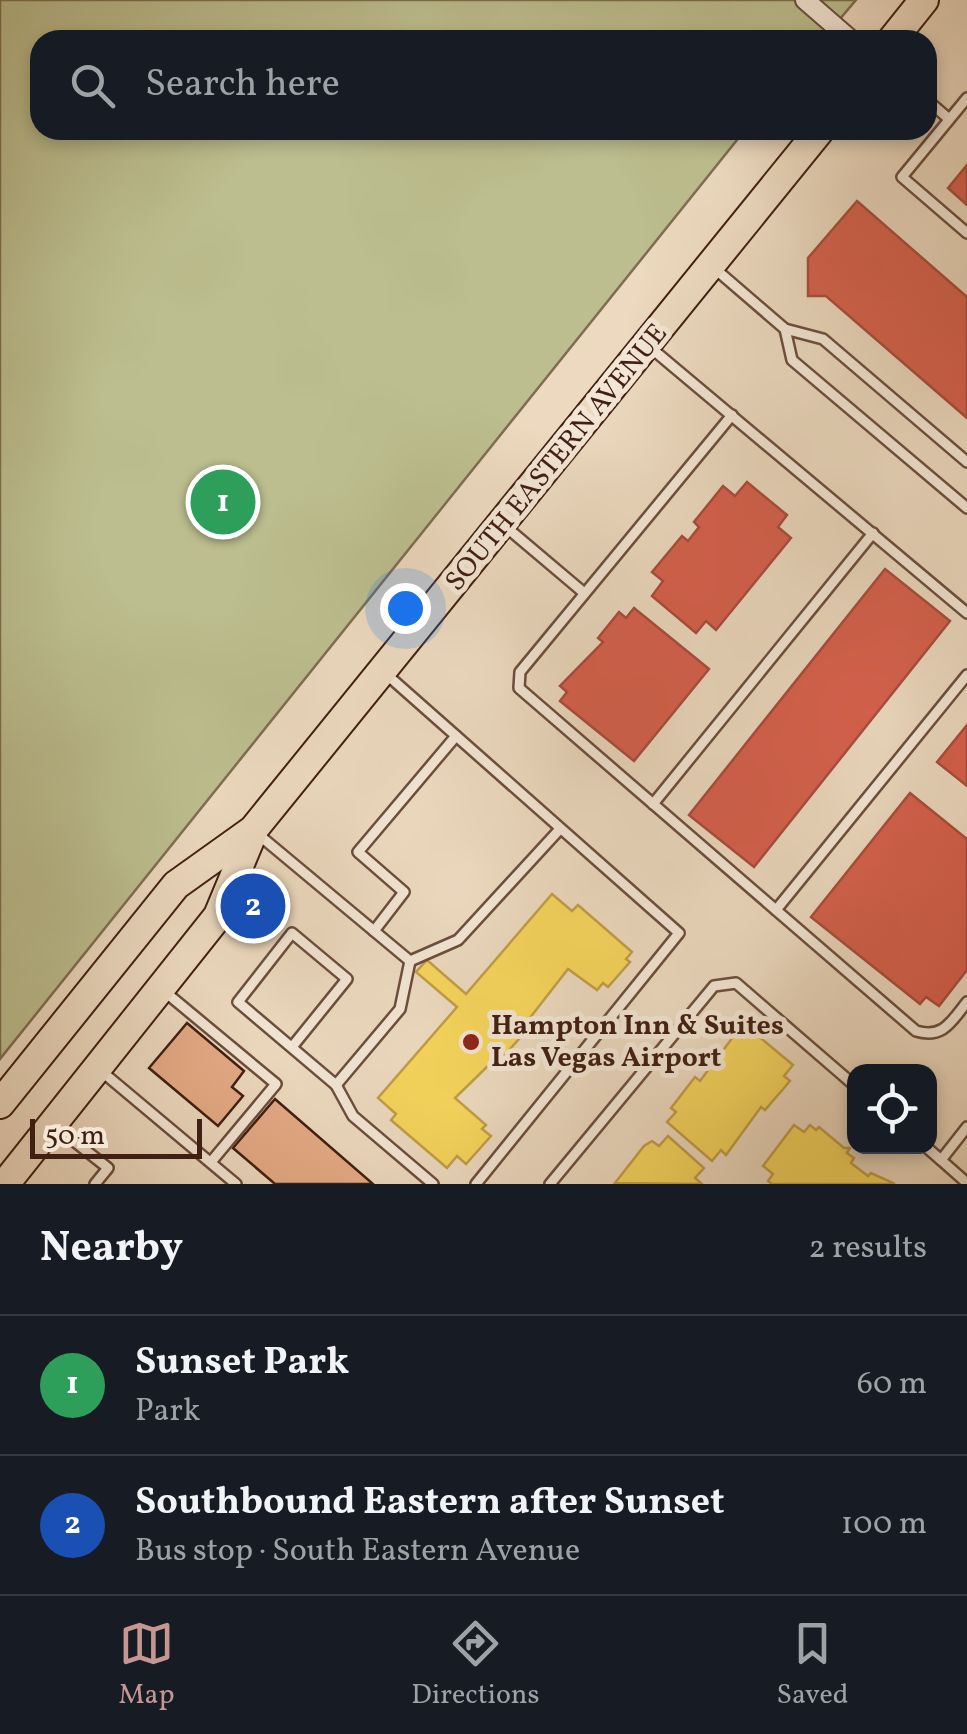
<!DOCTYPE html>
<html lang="en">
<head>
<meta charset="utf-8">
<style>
  :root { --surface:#171b24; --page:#20242c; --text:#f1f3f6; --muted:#9ea1a6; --line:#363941; --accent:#c59692 }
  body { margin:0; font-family:Vollkorn,serif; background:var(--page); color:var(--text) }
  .controls { position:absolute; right:30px; bottom:30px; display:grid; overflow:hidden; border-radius:20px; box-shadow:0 5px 15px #0003 }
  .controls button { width:90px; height:90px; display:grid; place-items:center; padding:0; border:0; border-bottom:2px solid var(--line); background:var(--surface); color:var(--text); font:50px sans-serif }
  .scale { position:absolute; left:30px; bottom:25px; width:172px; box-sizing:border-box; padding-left:10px; border:5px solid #411f12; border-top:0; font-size:28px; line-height:35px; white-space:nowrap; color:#411f12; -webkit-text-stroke:8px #f3e6d5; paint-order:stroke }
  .you { position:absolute; left:405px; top:608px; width:35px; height:35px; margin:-25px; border:8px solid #fff; border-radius:50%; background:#1a73e8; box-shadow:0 0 0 15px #1a73e833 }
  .badge { display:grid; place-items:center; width:65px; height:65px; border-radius:50%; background:var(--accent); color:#fff; font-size:32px; font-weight:700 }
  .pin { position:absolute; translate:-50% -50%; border:5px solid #fff; box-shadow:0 2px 10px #0006 }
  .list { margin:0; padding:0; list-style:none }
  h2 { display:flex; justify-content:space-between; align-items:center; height:130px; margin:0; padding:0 40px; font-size:42px }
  h2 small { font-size:32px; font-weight:400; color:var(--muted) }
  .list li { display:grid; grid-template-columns:65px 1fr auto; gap:30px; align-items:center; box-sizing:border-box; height:140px; padding:0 40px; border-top:2px solid var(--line) }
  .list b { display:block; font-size:38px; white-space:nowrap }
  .list p { margin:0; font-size:32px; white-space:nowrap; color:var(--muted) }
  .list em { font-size:32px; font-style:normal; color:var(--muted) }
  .icon { flex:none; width:55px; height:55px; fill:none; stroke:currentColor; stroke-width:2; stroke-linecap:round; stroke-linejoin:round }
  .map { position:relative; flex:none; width:967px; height:1184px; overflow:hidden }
  .search { position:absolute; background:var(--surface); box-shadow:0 5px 15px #0003; left:30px; right:30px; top:30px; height:110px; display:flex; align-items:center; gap:25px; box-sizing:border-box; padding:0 35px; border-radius:30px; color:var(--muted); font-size:38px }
  .sheet { height:410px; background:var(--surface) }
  nav { display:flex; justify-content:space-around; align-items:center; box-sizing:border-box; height:140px; border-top:2px solid var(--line); background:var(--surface); font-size:28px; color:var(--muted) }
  nav a { display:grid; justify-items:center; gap:5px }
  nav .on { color:var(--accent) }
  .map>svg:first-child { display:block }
  .green { fill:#bcbe8f; stroke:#7e6e50; stroke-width:2.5 }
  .homes { fill:#f6d55c; stroke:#c09e46; stroke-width:2.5 }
  .shops { fill:#d6604d; stroke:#a94c3b; stroke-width:2.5 }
  .building { fill:#e4ab86; stroke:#411f12; stroke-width:2.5 }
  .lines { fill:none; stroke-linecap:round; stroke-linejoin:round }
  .lane-casing { stroke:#6c4e3d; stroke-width:14 }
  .street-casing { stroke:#6c4e3d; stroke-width:22 }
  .primary-casing { stroke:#411f12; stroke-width:32 }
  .lane { stroke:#f3e6d5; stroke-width:9 }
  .street { stroke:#f3e6d5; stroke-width:18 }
  .primary { stroke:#ecd9bf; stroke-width:28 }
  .poi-dot { fill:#8f2418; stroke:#f3e6d5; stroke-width:4 }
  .labels { text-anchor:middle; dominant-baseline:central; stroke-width:10; stroke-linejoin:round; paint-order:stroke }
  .street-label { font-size:28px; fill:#411f12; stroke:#f3e6d5 }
  .poi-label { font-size:28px; font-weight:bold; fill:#411f12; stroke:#f3e6d5; text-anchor:start }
</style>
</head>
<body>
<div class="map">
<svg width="967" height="1184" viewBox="0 0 967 1184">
  <rect width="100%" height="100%" fill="#ecd9bf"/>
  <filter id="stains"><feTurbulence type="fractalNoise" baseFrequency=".002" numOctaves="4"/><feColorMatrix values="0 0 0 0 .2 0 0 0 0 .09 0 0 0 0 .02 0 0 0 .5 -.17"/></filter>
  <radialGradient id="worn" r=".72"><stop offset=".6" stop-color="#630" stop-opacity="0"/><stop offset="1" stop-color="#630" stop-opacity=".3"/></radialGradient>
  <polygon class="green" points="0,0 856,0 822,40 40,40 40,130 745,130 0,1059"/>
  <g class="homes">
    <polygon points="552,894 572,911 578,905 632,952 626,959 630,962 608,987 603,983 597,990 568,969 529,1019 533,1023 496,1065 492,1062 455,1098 486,1125 482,1129 491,1136 466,1164 457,1156 447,1168 391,1120 396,1114 378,1098 457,1007 416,972 427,960 466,994"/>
    <polygon points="750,1029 793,1065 784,1076 790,1081 765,1110 761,1107 726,1155 721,1150 712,1161 667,1122 676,1112 671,1108 695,1077 700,1081 736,1033 742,1038"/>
    <polygon points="794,1125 804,1132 810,1125 816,1130 819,1127 844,1148 850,1148 847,1153 854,1158 851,1163 868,1176 871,1173 895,1184 772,1184 768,1181 773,1174 763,1166"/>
    <polygon points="668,1136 704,1168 695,1178 702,1184 615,1183 644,1146 652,1141 659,1146"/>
  </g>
  <g class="shops">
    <polygon points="967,165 967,205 948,188"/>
    <polygon points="857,201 967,297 967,418 826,296 808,296 808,258"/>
    <polygon points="747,482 787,515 778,527 791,538 716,630 706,621 696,633 652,596 663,581 652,572 682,536 688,541 699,527 694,522 723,486 735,496"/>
    <polygon points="885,569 950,621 754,867 689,815"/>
    <polygon points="634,608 709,669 634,761 560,701 567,692 560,686 603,642 598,638 619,612 626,618"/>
    <polygon points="967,725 967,786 937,762"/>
    <polygon points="910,793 967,839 967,970 939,1006 926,997 920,1004 811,917"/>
  </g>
  <g class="building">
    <polygon points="187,1023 244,1071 232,1087 243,1096 218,1126 149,1068"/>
    <polygon points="275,1099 373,1184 275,1184 233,1148"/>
  </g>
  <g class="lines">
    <defs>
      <g id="lane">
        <polyline points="967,98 902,177 967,233"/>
        <polyline points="927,100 949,119"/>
        <polyline points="713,267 785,329"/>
        <polyline points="651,348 967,613"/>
        <path d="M732,415l-212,257 -1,16 397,343c27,8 35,-9 51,-29"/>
        <polyline points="967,462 823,339 785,329 792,360 967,508"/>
        <polyline points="505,526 583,592"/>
        <polyline points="385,673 679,933 476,1184"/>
        <polyline points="653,804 873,533"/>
        <polyline points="259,835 410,961"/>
        <polyline points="776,910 967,675"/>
        <polyline points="374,931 404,892 358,852 456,736"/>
        <polyline points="410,961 458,940 560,829"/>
        <polyline points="164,991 276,1084 211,1162"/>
        <polyline points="292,1047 347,979 292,933 238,1002 336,1085 400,1009 410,961"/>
        <polyline points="100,1070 236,1184"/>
        <polyline points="336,1085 353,1116 433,1184"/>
        <polyline points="55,1126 108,1168 95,1184"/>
        <polyline points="967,1127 941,1160 967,1183"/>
        <polyline points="925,1146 941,1160"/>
        <polyline points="550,1184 714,986 736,983 854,1085"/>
      </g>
      <polyline id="street" points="805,0 851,40"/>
      <g id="primary">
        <polyline points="892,40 924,0"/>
        <polyline points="0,1104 176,885 253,830 820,130"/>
        <polyline points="5,1184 218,916 253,832"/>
      </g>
    </defs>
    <use href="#lane" class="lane-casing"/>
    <use href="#street" class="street-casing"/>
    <use href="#primary" class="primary-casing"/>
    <use href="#lane" class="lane"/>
    <use href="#street" class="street"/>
    <use href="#primary" class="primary"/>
  </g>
  <circle class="poi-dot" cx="471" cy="1042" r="10"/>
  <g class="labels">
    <g class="street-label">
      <text transform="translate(557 458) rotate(-51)">SOUTH EASTERN AVENUE</text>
    </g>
    <g class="poi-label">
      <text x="491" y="1026">Hampton Inn &amp; Suites<tspan x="491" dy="32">Las Vegas Airport</tspan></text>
    </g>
  </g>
  <rect width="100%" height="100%" filter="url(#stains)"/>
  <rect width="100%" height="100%" fill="url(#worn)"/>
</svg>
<div class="controls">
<button><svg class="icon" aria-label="locate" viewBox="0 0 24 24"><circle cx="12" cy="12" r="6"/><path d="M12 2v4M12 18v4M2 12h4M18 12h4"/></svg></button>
</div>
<div class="scale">50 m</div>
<div class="you"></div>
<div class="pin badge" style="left:223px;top:502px;background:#2e9e5b">1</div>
<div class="pin badge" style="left:253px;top:906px;background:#1a4fb4">2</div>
<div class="search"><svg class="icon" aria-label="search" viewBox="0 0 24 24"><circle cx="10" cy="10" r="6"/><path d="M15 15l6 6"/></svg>Search here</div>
</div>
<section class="sheet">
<h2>Nearby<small>2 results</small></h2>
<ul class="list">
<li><span class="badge" style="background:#2e9e5b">1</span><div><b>Sunset Park</b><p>Park</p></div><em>60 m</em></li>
<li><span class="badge" style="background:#1a4fb4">2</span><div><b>Southbound Eastern after Sunset</b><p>Bus stop · South Eastern Avenue</p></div><em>100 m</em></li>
</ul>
</section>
<nav>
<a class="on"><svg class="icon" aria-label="map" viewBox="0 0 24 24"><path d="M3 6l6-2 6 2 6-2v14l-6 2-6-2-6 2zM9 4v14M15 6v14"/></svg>Map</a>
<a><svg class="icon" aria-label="directions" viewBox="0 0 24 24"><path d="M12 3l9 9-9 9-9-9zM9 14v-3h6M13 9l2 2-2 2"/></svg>Directions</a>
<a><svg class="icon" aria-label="saved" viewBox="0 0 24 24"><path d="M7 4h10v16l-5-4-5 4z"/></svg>Saved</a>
</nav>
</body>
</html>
